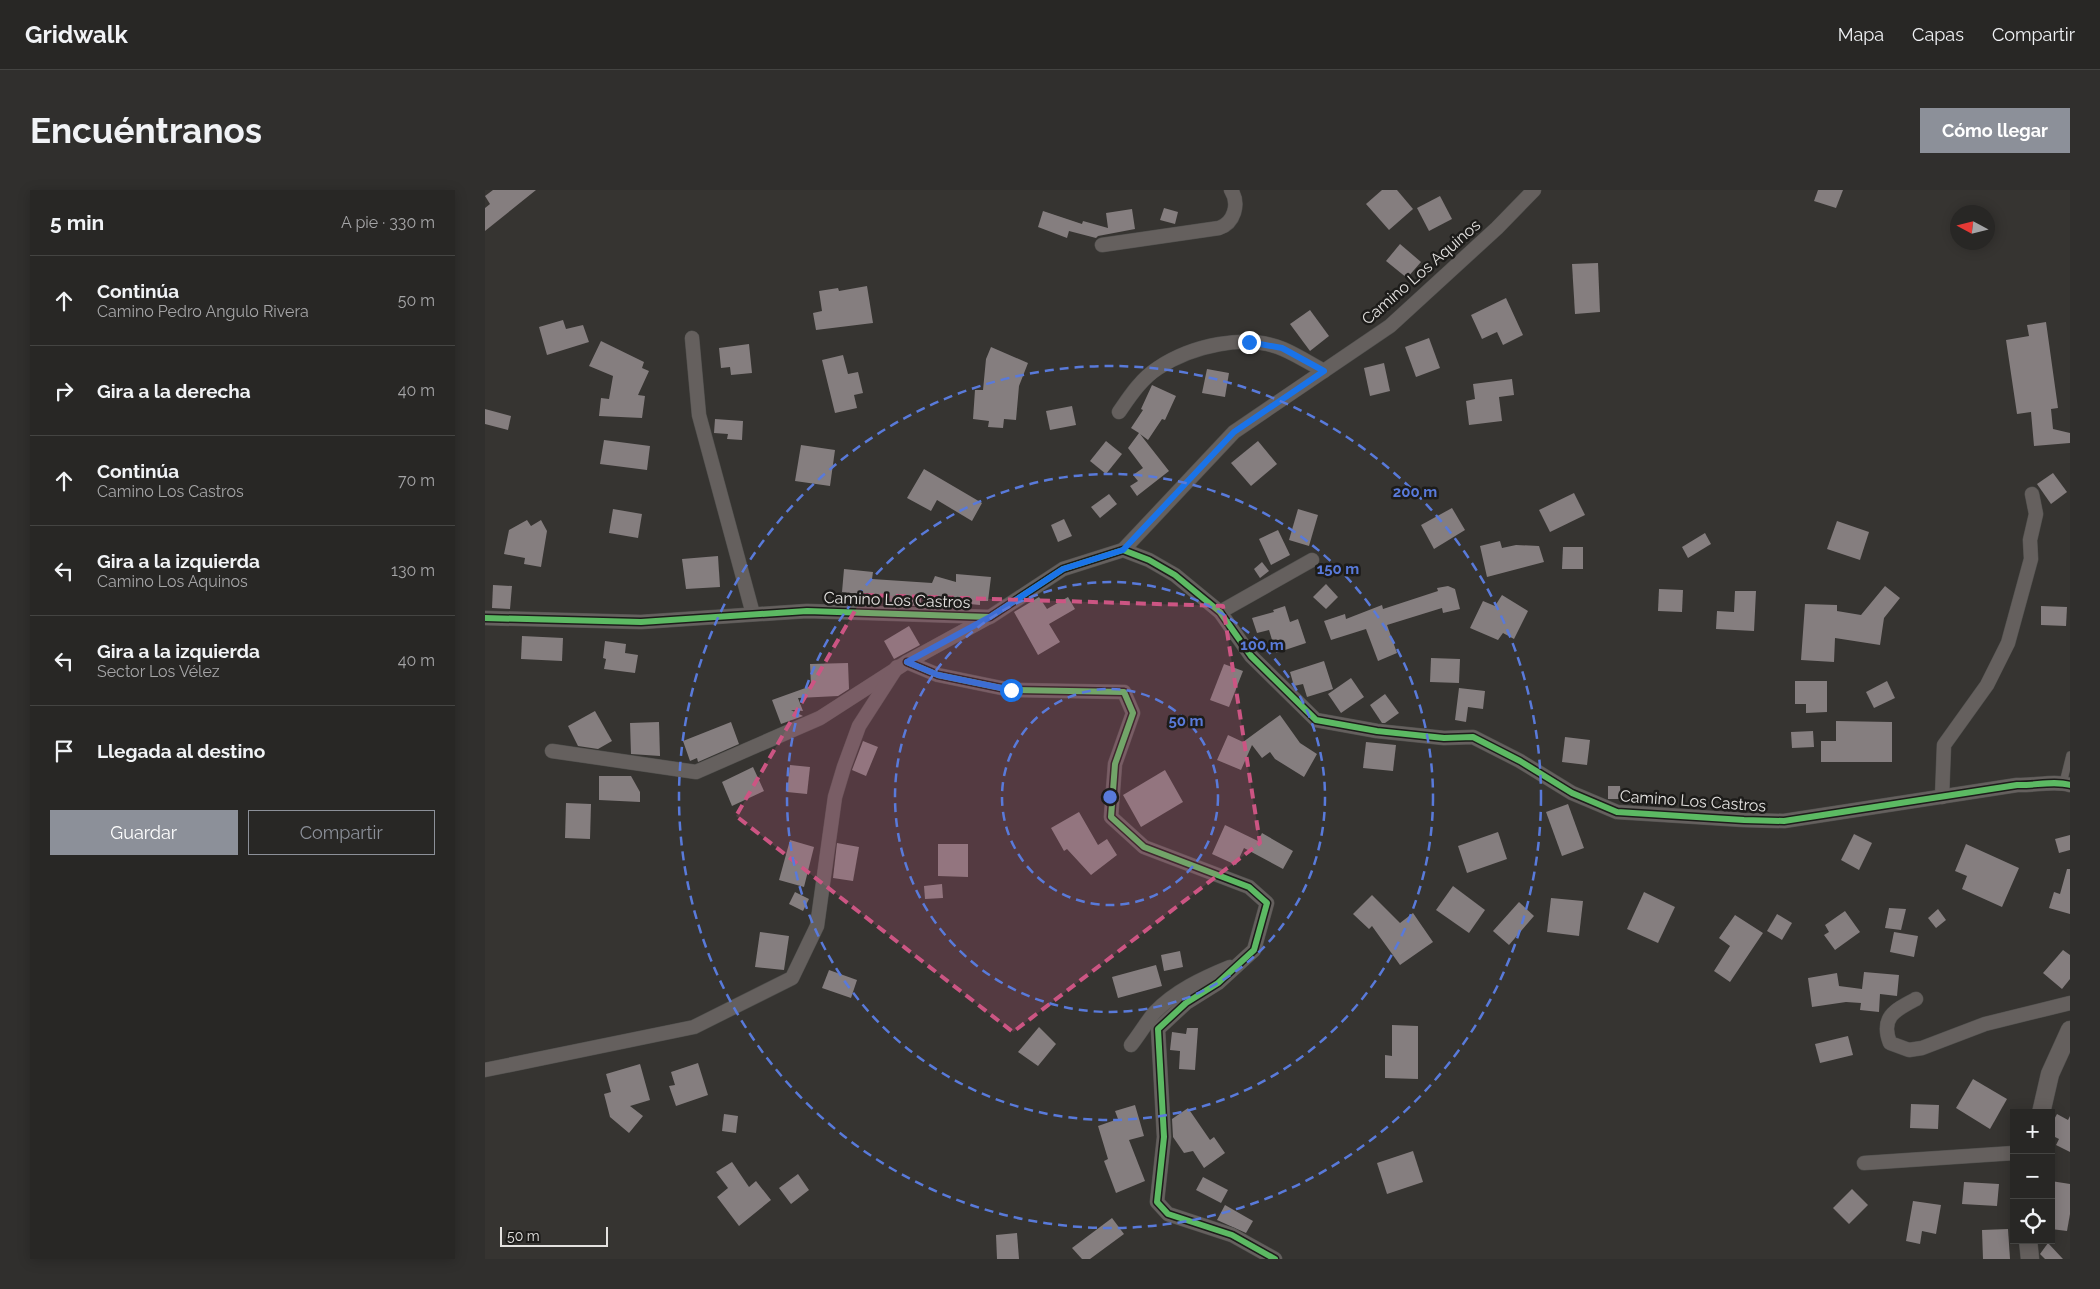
<!DOCTYPE html>
<html lang="es">
<head>
<meta charset="utf-8">
<style>
  :root { --surface:#282725; --page:#302f2d; --text:#f1f3f6; --muted:#a5a5a7; --line:#444442; --accent:#8c9099 }
  body { margin:0; font-family:Raleway,sans-serif; background:var(--page); color:var(--text) }
  .controls { position:absolute; right:15px; bottom:15px; display:grid; overflow:hidden; border-radius:0px; box-shadow:0 2px 12px #0003 }
  .controls button { width:45px; height:45px; display:grid; place-items:center; padding:0; border:0; border-bottom:1px solid var(--line); background:var(--surface); color:var(--text); font:25px sans-serif }
  .compass { position:absolute; left:1465px; top:15px; width:45px; height:45px; border-radius:50%; background:var(--surface); box-shadow:0 2px 12px #0003; rotate:277deg }
  .scale { position:absolute; left:15px; bottom:12px; width:108px; box-sizing:border-box; padding-left:5px; border:2px solid #e4e2e0; border-top:0; font-size:14px; line-height:18px; white-space:nowrap; color:#e4e2e0; -webkit-text-stroke:4px #1d1c1a; paint-order:stroke }
  .stop { position:absolute; width:15px; height:15px; margin:-11px; border:4px solid #1a73e8; border-radius:50%; background:#fff }
  .stop.end { background:#1a73e8; border-color:#fff; box-shadow:0 1px 5px #0008 }
  .list { margin:0; padding:0; list-style:none }
  h2 { display:flex; justify-content:space-between; align-items:center; height:65px; margin:0; padding:0 20px; font-size:21px }
  h2 small { font-size:16px; font-weight:400; color:var(--muted) }
  .list li { display:grid; grid-template-columns:32px 1fr auto; gap:15px; align-items:center; box-sizing:border-box; height:90px; padding:0 20px; border-top:1px solid var(--line) }
  .list b { display:block; font-size:19px; white-space:nowrap }
  .list p { margin:0; font-size:16px; white-space:nowrap; color:var(--muted) }
  .list em { font-size:16px; font-style:normal; color:var(--muted) }
  .actions { display:flex; gap:10px; padding:15px 20px }
  .actions a { flex:1; padding:11px 0; border:1px solid var(--accent); border-radius:0px; text-align:center; font-size:18px; color:var(--accent) }
  .actions .main { background:var(--accent); color:#fff }
  .icon { flex:none; width:28px; height:28px; fill:none; stroke:currentColor; stroke-width:2; stroke-linecap:round; stroke-linejoin:round }
  .map { position:relative; flex:none; width:1585px; height:1069px; overflow:hidden; border-radius:0px }
  header { display:flex; align-items:center; gap:30px; box-sizing:border-box; height:70px; padding:0 25px; background:var(--surface); border-bottom:1px solid var(--line) }
  header strong { font-size:24px }
  nav { display:flex; gap:28px; margin-inline-start:auto; font-size:18px }
  .intro { display:flex; align-items:center; justify-content:space-between; box-sizing:border-box; height:120px; padding:0 30px }
  h1 { margin:0; font-size:35px }
  .button { padding:12px 22px; border-radius:0px; background:var(--accent); color:#fff; font-size:18px; font-weight:700 }
  main { display:flex; gap:30px; padding:0 30px }
  aside { flex:1; background:var(--surface); border-radius:0px; box-shadow:0 2px 12px #0003 }
  .map>svg:first-child { display:block }
  .building { fill:#857e7f }
  .lines { fill:none; stroke-linecap:round; stroke-linejoin:round }
  .service-casing { stroke:#51504e; stroke-width:8 }
  .minor-casing { stroke:#51504e; stroke-width:15 }
  .tertiary-casing { stroke:#51504e; stroke-width:19 }
  .service { stroke:#65605e; stroke-width:7 }
  .minor { stroke:#65605e; stroke-width:14 }
  .tertiary { stroke:#65605e; stroke-width:18 }
  .cycleway-casing { stroke:#1d1c1a; stroke-width:9 }
  .cycleway { stroke:#5cba63; stroke-width:6 }
  .route { stroke:#1a73e8; stroke-width:6 }
  .marked { fill:#cc5583; fill-opacity:0.2; stroke:#cc5583; stroke-width:4; stroke-dasharray:10 6; stroke-linejoin:round }
  .ring { fill:none; stroke:#597ada; stroke-width:2.5; stroke-dasharray:9 6 }
  .labels { text-anchor:middle; dominant-baseline:central; stroke-width:5; stroke-linejoin:round; paint-order:stroke }
  .street-label { font-size:16px; fill:#e4e2e0; stroke:#1d1c1a }
  .centre { fill:#597ada; stroke:#1d1c1a; stroke-width:2.5 }
  .ring-label { font-size:15px; text-anchor:middle; font-weight:bold; fill:#597ada; stroke:#1d1c1a; stroke-width:5; stroke-linejoin:round; paint-order:stroke }
</style>
</head>
<body>
<header>
<strong>Gridwalk</strong>
<nav><a>Mapa</a><a>Capas</a><a>Compartir</a></nav>
</header>
<div class="intro"><h1>Encuéntranos</h1><a class="button">Cómo llegar</a></div>
<main>
<aside>
<h2>5 min<small>A pie · 330 m</small></h2>
<ul class="list">
<li><svg class="icon" aria-label="ahead" viewBox="0 0 24 24"><path d="M12 20V5M6 11l6-6 6 6"/></svg><div><b>Continúa</b><p>Camino Pedro Angulo Rivera</p></div><em>50 m</em></li>
<li><svg class="icon" aria-label="right" viewBox="0 0 24 24"><path d="M7 20v-9h11M14 6l5 5-5 5"/></svg><div><b>Gira a la derecha</b></div><em>40 m</em></li>
<li><svg class="icon" aria-label="ahead" viewBox="0 0 24 24"><path d="M12 20V5M6 11l6-6 6 6"/></svg><div><b>Continúa</b><p>Camino Los Castros</p></div><em>70 m</em></li>
<li><svg class="icon" aria-label="left" viewBox="0 0 24 24"><path d="M17 20v-9H6M10 6l-5 5 5 5"/></svg><div><b>Gira a la izquierda</b><p>Camino Los Aquinos</p></div><em>130 m</em></li>
<li><svg class="icon" aria-label="left" viewBox="0 0 24 24"><path d="M17 20v-9H6M10 6l-5 5 5 5"/></svg><div><b>Gira a la izquierda</b><p>Sector Los Vélez</p></div><em>40 m</em></li>
<li><svg class="icon" aria-label="arrive" viewBox="0 0 24 24"><path d="M6 21V4h12l-3 4 3 4H6"/></svg><div><b>Llegada al destino</b></div></li>
</ul>
<div class="actions"><a class="main">Guardar</a><a>Compartir</a></div>
</aside>
<div class="map">
<svg width="1585" height="1069" viewBox="0 0 1585 1069">
  <rect width="100%" height="100%" fill="#363431"/>
  <g class="building">
    <polygon points="8,0 51,0 0,41 0,18 5,14 0,6"/>
    <polygon points="897,0 912,0 928,19 904,40 881,14"/>
    <polygon points="1333,0 1358,0 1351,18 1329,11"/>
    <polygon points="955,6 967,29 944,41 932,18"/>
    <polygon points="679,18 693,22 690,34 675,30"/>
    <polygon points="647,19 650,39 613,46 611,48 584,41 582,48 553,37 558,21 597,34 598,31 623,38 621,23"/>
    <polygon points="915,54 936,72 922,88 901,71"/>
    <polygon points="1113,73 1115,122 1090,124 1087,74"/>
    <polygon points="382,96 388,133 331,140 328,123 337,121 334,101 353,98 354,101"/>
    <polygon points="1021,108 1038,145 1018,155 1012,142 997,149 986,125"/>
    <polygon points="825,120 844,146 825,161 805,134"/>
    <polygon points="78,130 81,139 98,135 104,152 62,165 54,137"/>
    <polygon points="1561,132 1573,218 1566,219 1568,239 1585,243 1585,253 1549,256 1546,222 1532,224 1521,150 1544,146 1542,135"/>
    <polygon points="944,148 955,178 931,187 920,157"/>
    <polygon points="116,151 159,172 157,178 164,181 153,205 160,206 157,228 114,226 116,208 124,209 128,186 104,176"/>
    <polygon points="264,154 267,183 246,185 245,177 236,178 234,158"/>
    <polygon points="506,157 543,173 534,196 531,230 519,229 518,238 503,237 504,231 488,229 490,200 498,200 501,169"/>
    <polygon points="358,165 363,184 373,182 378,203 369,205 372,218 350,223 337,170"/>
    <polygon points="899,173 905,201 885,206 879,178"/>
    <polygon points="722,179 744,183 740,207 717,203"/>
    <polygon points="1027,189 1029,205 1014,207 1017,231 984,235 981,211 990,209 988,194"/>
    <polygon points="667,195 691,206 680,230 677,229 663,250 655,244 684,281 652,306 645,296 653,291 648,285 658,278 643,258 654,243 646,238 658,220 656,219"/>
    <polygon points="587,216 591,235 565,240 561,221"/>
    <polygon points="0,219 26,226 23,240 0,234"/>
    <polygon points="230,229 258,231 257,250 242,249 243,244 229,243"/>
    <polygon points="119,250 165,256 162,280 115,274"/>
    <polygon points="621,251 637,264 621,284 605,271"/>
    <polygon points="773,251 792,274 766,296 746,273"/>
    <polygon points="316,255 350,260 345,296 310,291"/>
    <polygon points="439,279 497,313 487,331 452,310 446,321 422,308"/>
    <polygon points="1568,283 1582,302 1566,314 1552,294"/>
    <polygon points="1089,303 1100,325 1065,342 1054,320"/>
    <polygon points="624,304 632,314 615,328 606,317"/>
    <polygon points="967,318 980,340 949,359 936,335"/>
    <polygon points="128,319 157,324 153,348 124,343"/>
    <polygon points="813,319 833,325 824,356 804,350"/>
    <polygon points="579,329 587,346 573,352 566,335"/>
    <polygon points="42,330 46,336 56,330 62,341 56,377 39,374 40,368 19,364 24,340"/>
    <polygon points="1352,331 1384,342 1375,370 1342,359"/>
    <polygon points="793,340 805,365 786,375 774,349"/>
    <polygon points="1220,343 1226,354 1203,368 1197,357"/>
    <polygon points="1015,351 1017,358 1031,355 1054,356 1059,372 1002,387 995,356"/>
    <polygon points="1078,357 1098,357 1098,379 1077,379"/>
    <polygon points="233,366 235,397 201,399 197,369"/>
    <polygon points="777,372 784,381 775,388 769,379"/>
    <polygon points="359,379 388,382 387,389 447,393 450,386 471,392 471,384 506,387 503,411 495,411 495,415 464,412 462,416 436,408 436,416 402,415 402,407 357,402"/>
    <polygon points="841,394 853,407 841,419 828,407"/>
    <polygon points="8,395 27,396 25,419 7,418"/>
    <polygon points="963,396 970,399 975,419 958,423 957,418 902,435 912,463 893,471 881,439 846,450 839,431 860,424 861,429 897,415 898,419 953,401 952,398"/>
    <polygon points="1400,396 1415,408 1399,428 1395,455 1350,448 1349,472 1316,470 1320,414 1352,415 1352,421 1376,425"/>
    <polygon points="1174,399 1198,400 1197,422 1173,421"/>
    <polygon points="1250,401 1271,401 1269,441 1231,439 1232,421 1249,422"/>
    <polygon points="1017,405 1043,421 1029,449 1018,443 1013,450 985,438 998,411 1010,416"/>
    <polygon points="554,407 562,419 583,407 590,419 564,434 575,452 553,465 529,422"/>
    <polygon points="800,416 805,432 813,429 821,453 791,463 784,440 772,443 767,428 789,422 788,420"/>
    <polygon points="1556,416 1582,417 1581,436 1556,435"/>
    <polygon points="424,436 435,455 409,469 399,451"/>
    <polygon points="37,446 78,448 77,471 36,469"/>
    <polygon points="120,451 141,454 140,463 153,465 150,483 119,479 121,469 118,468"/>
    <polygon points="946,468 975,469 974,493 945,492"/>
    <polygon points="839,471 848,499 822,507 818,494 809,496 805,482"/>
    <polygon points="363,473 364,499 353,506 313,508 318,521 306,520 318,526 296,534 287,510 326,496 325,474"/>
    <polygon points="739,474 758,481 744,517 725,510"/>
    <polygon points="866,488 879,507 856,523 843,504"/>
    <polygon points="1310,491 1342,491 1342,522 1321,523 1321,514 1310,514"/>
    <polygon points="1402,491 1410,508 1389,518 1381,502"/>
    <polygon points="974,498 1000,501 998,519 983,517 981,532 970,530"/>
    <polygon points="900,504 914,523 900,533 897,533 885,515"/>
    <polygon points="110,521 127,551 113,559 93,556 83,536"/>
    <polygon points="795,525 815,553 832,564 819,587 790,569 785,562 777,568 767,555 756,580 732,570 743,545 758,552"/>
    <polygon points="1351,531 1407,532 1407,572 1336,572 1336,551 1351,551"/>
    <polygon points="174,532 175,566 146,564 145,533"/>
    <polygon points="246,532 254,554 213,572 212,568 205,571 198,551"/>
    <polygon points="1328,541 1329,557 1307,558 1306,542"/>
    <polygon points="1080,547 1105,550 1102,575 1077,572"/>
    <polygon points="378,551 393,557 381,586 367,580"/>
    <polygon points="881,552 911,555 908,581 878,578"/>
    <polygon points="305,575 325,577 322,604 302,602"/>
    <polygon points="268,577 279,601 247,616 237,592"/>
    <polygon points="680,580 698,612 656,637 638,605"/>
    <polygon points="114,586 146,586 155,602 155,612 114,610"/>
    <polygon points="1123,596 1135,596 1136,609 1123,609"/>
    <polygon points="81,613 106,614 105,649 80,648"/>
    <polygon points="1083,614 1099,658 1077,666 1061,622"/>
    <polygon points="594,622 613,655 622,649 632,665 606,685 582,659 579,661 566,638"/>
    <polygon points="740,635 773,651 777,643 808,661 798,679 759,658 751,675 727,664"/>
    <polygon points="1013,642 1022,669 982,683 973,656"/>
    <polygon points="1369,644 1387,653 1374,680 1356,670"/>
    <polygon points="1585,645 1585,660 1574,663 1570,649"/>
    <polygon points="305,650 329,657 319,697 294,690"/>
    <polygon points="352,653 374,657 368,691 348,688"/>
    <polygon points="453,654 483,654 483,687 453,686"/>
    <polygon points="1481,654 1534,678 1517,717 1477,699 1482,686 1470,681"/>
    <polygon points="1582,679 1585,679 1585,724 1564,718 1569,702 1575,704"/>
    <polygon points="457,694 458,708 440,709 439,696"/>
    <polygon points="968,696 1000,720 984,743 951,720"/>
    <polygon points="310,702 324,709 318,721 304,714"/>
    <polygon points="1159,702 1190,717 1173,753 1142,739"/>
    <polygon points="887,705 915,733 928,723 948,752 915,775 887,736 884,739 868,724"/>
    <polygon points="1066,708 1098,711 1094,746 1062,742"/>
    <polygon points="1034,712 1049,726 1024,755 1008,741"/>
    <polygon points="1404,718 1421,719 1416,740 1400,738"/>
    <polygon points="1453,719 1461,730 1451,738 1443,728"/>
    <polygon points="1360,721 1375,742 1350,760 1339,745 1344,742 1340,735"/>
    <polygon points="1292,724 1307,733 1297,750 1282,741"/>
    <polygon points="1250,725 1278,743 1245,792 1229,781 1245,756 1234,748"/>
    <polygon points="275,742 304,746 299,780 270,777"/>
    <polygon points="1409,742 1433,746 1429,767 1405,762"/>
    <polygon points="1578,760 1585,765 1585,789 1577,799 1558,783"/>
    <polygon points="695,761 698,777 679,781 676,765"/>
    <polygon points="671,775 677,796 633,808 627,787"/>
    <polygon points="344,780 372,790 366,808 337,798"/>
    <polygon points="1379,782 1414,785 1412,806 1395,804 1394,822 1375,820 1376,813 1361,812 1327,817 1323,788 1352,783 1354,796 1377,799"/>
    <polygon points="907,835 933,836 933,889 900,888 900,865 907,866"/>
    <polygon points="554,837 571,854 553,876 533,862"/>
    <polygon points="702,838 713,838 710,880 694,879 695,861 685,860 687,842 701,844"/>
    <polygon points="1363,846 1368,865 1335,873 1330,854"/>
    <polygon points="213,873 223,905 191,916 184,896 190,895 186,882"/>
    <polygon points="155,874 165,910 145,916 158,926 144,943 125,927 119,904 126,902 121,884"/>
    <polygon points="1488,889 1522,909 1505,939 1471,918"/>
    <polygon points="1426,914 1454,915 1453,939 1425,938"/>
    <polygon points="650,915 659,946 644,950 660,991 631,1003 619,971 623,969 613,936 633,929 630,921"/>
    <polygon points="703,918 725,950 729,947 740,963 719,978 708,961 699,963 688,947 687,929"/>
    <polygon points="239,924 253,926 251,943 237,941"/>
    <polygon points="1572,924 1583,930 1585,926 1585,962 1571,955 1574,949 1566,945 1566,935"/>
    <polygon points="928,961 938,992 902,1004 892,973"/>
    <polygon points="247,972 264,997 271,991 286,1010 254,1036 232,1007 243,998 231,982"/>
    <polygon points="313,984 324,1000 306,1014 294,998"/>
    <polygon points="718,987 743,1000 736,1013 711,1000"/>
    <polygon points="1566,991 1585,994 1585,1024 1582,1041 1566,1039"/>
    <polygon points="1479,992 1514,994 1512,1016 1477,1014"/>
    <polygon points="1367,999 1383,1015 1364,1034 1348,1018"/>
    <polygon points="1428,1011 1456,1015 1451,1044 1437,1041 1435,1054 1421,1051"/>
    <polygon points="740,1015 768,1031 761,1043 732,1030"/>
    <polygon points="627,1028 639,1044 605,1069 597,1069 587,1058"/>
    <polygon points="1523,1039 1525,1069 1498,1069 1497,1040"/>
    <polygon points="532,1043 534,1069 512,1069 511,1045"/>
    <polygon points="1563,1053 1578,1069 1560,1069 1555,1064"/>
  </g>
  <g class="lines">
    <defs>
      <polyline id="service" points="1578,593 1585,565"/>
      <g id="minor">
        <path d="M617,55l117,-17c15,-5 21,-24 12,-38"/>
        <polyline points="207,148 214,225 268,424"/>
        <path d="M634,222c11,-16 22,-33 39,-44 33,-22 87,-35 125,-19 14,6 28,15 41,22"/>
        <polyline points="638,360 749,242 905,136 1012,38 1049,0"/>
        <polyline points="735,422 827,370"/>
        <path d="M0,428l156,4 166,-11 183,6 73,-48 60,-19 26,10 26,15 45,37 31,44 65,64 61,11 67,7 29,-1 47,24 52,32 45,19 127,8 40,1 233,-36c17,1 37,-5 53,0"/>
        <polyline points="422,472 453,485 526,500 639,502 648,523 630,574 626,627 659,657 764,697 782,713 769,760 733,793 701,813 673,839 679,947 672,1012 683,1024 747,1045 790,1069"/>
        <polyline points="67,561 211,582 335,528 422,472 504,427"/>
        <polyline points="1457,607 1459,555 1502,495 1523,453 1546,369 1545,350 1551,324 1547,304"/>
        <path d="M1431,809c-21,11 -36,18 -26,44l19,7 13,-2 63,-24 85,-21"/>
        <path d="M646,855c8,-10 15,-22 23,-32 21,-22 49,-35 76,-46"/>
        <polyline points="0,880 209,837 307,788 332,736 350,607 359,577 374,536 412,477"/>
        <polyline points="1379,973 1529,963"/>
      </g>
      <g id="tertiary">
        <polyline points="1556,923 1565,884 1585,840"/>
        <polyline points="1543,1050 1545,1069"/>
      </g>
    </defs>
    <use href="#service" class="service-casing"/>
    <use href="#minor" class="minor-casing"/>
    <use href="#tertiary" class="tertiary-casing"/>
    <use href="#service" class="service"/>
    <use href="#minor" class="minor"/>
    <use href="#tertiary" class="tertiary"/>
    <defs>
      <g id="cycleway">
        <path d="M0,428l156,4 166,-11 183,6 73,-48 60,-19 26,10 26,15 45,37 31,44 65,64 61,11 67,7 29,-1 47,24 52,32 45,19 127,8 40,1 233,-36c17,1 37,-5 53,0"/>
        <polyline points="422,472 453,485 526,500 639,502 648,523 630,574 626,627 659,657 764,697 782,713 769,760 733,793 701,813 673,839 679,947 672,1012 683,1024 747,1045 790,1069"/>
      </g>
    </defs>
    <use href="#cycleway" class="cycleway-casing"/>
    <use href="#cycleway" class="cycleway"/>
  </g>
  <g class="lines">
    <polyline class="route" points="526,500 453,485 422,472 505,427 578,379 638,360 749,242 839,181 797,158 764,152"/>
  </g>
  <path class="marked" d="M379,405l359,11 37,237 -247,189 -277,-216z"/>
  <g class="ring">
    <circle cx="625" cy="607" r="108"/>
    <circle cx="625" cy="607" r="215"/>
    <circle cx="625" cy="607" r="323"/>
    <circle cx="625" cy="607" r="431"/>
  </g>
  <g class="labels">
    <g class="street-label">
      <text transform="translate(936 82) rotate(-41)">Camino Los Aquinos</text>
      <text transform="translate(412 410) rotate(2)">Camino Los Castros</text>
      <text transform="translate(1208 611) rotate(4)">Camino Los Castros</text>
    </g>
  </g>
  <circle cx="625" cy="607" r="8" class="centre"/>
  <g class="ring-label">
    <text x="930" y="307">200 m</text>
    <text x="853" y="384">150 m</text>
    <text x="777" y="460">100 m</text>
    <text x="701" y="536">50 m</text>
  </g>
</svg>
<div class="controls">
<button>+</button>
<button>−</button>
<button><svg class="icon" aria-label="locate" viewBox="0 0 24 24"><circle cx="12" cy="12" r="6"/><path d="M12 2v4M12 18v4M2 12h4M18 12h4"/></svg></button>
</div>
<svg class="compass" viewBox="-18 -18 36 36"><path d="M0-13l5 13h-10z" fill="#e53935"/><path d="M0 13l5-13h-10z" fill="#a5a5a7"/></svg>
<div class="scale">50 m</div>
<div class="stop" style="left:526px;top:500px"></div>
<div class="stop end" style="left:764px;top:152px"></div>
</div>
</main>
</body>
</html>
